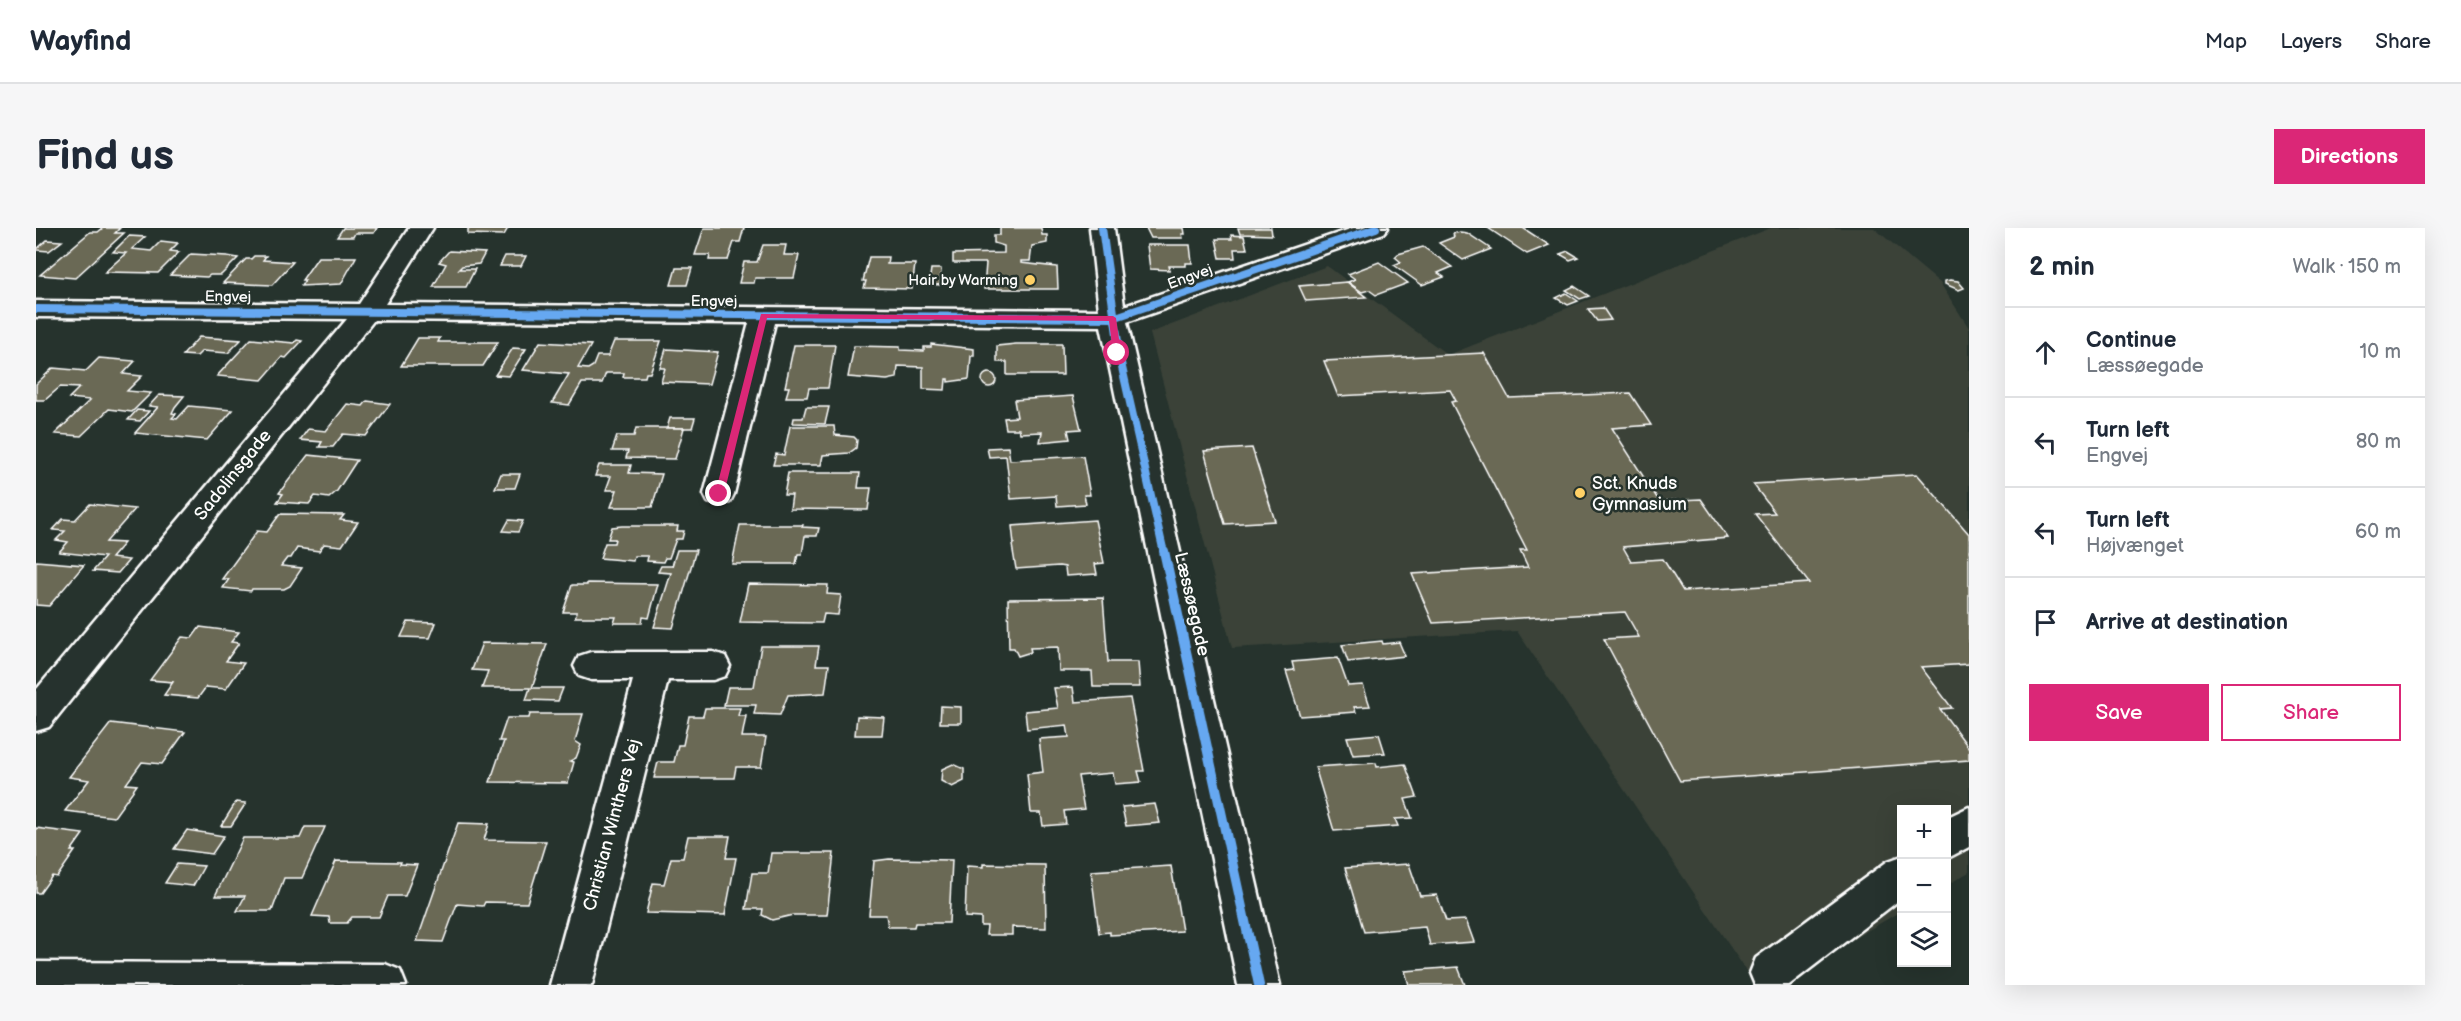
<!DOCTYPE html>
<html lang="en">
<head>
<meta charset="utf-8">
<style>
  :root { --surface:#fff; --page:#f6f6f7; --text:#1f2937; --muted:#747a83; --line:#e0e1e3; --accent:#db2777 }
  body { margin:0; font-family:"Balsamiq Sans",sans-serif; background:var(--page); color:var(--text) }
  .controls { position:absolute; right:18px; bottom:18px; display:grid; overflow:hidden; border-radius:0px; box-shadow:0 6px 24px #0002 }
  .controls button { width:54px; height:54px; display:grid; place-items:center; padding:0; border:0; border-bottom:2px solid var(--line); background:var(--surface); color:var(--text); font:30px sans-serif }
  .stop { position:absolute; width:18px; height:18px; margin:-14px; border:4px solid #db2777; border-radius:50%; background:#fff }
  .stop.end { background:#db2777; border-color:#fff; box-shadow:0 2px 6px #0008 }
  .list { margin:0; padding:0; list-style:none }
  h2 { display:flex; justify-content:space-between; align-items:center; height:78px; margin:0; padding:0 24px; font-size:26px }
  h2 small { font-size:20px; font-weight:400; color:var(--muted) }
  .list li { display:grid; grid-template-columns:39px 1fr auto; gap:18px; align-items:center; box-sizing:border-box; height:90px; padding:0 24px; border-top:2px solid var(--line) }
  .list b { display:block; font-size:22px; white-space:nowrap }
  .list p { margin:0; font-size:20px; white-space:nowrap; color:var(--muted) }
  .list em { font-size:20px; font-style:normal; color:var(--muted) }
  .actions { display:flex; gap:12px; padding:18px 24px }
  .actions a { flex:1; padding:14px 0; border:2px solid var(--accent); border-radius:0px; text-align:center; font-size:21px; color:var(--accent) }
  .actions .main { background:var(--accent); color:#fff }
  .icon { flex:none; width:33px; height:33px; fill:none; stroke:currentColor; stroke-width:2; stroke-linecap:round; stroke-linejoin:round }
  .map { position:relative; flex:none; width:1933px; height:757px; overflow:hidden; border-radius:0px }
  header { display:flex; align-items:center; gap:36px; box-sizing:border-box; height:84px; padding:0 30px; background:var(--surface); border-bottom:2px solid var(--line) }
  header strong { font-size:28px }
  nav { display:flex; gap:33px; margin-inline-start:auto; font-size:21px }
  .intro { display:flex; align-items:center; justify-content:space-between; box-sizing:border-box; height:144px; padding:0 36px }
  h1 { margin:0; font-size:42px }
  .button { padding:15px 27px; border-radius:0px; background:var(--accent); color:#fff; font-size:21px; font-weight:700 }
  main { display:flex; gap:36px; padding:0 36px }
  aside { flex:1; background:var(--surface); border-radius:0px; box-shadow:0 6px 24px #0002 }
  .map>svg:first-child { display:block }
  .built { fill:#3b4339 }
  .building { fill:#6b6955; stroke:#fff; stroke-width:1.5 }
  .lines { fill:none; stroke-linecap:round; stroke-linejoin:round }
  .minor-casing { stroke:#fff; stroke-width:5 }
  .minor { fill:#26332d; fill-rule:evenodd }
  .cycleway-far1-casing { stroke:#26332d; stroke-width:10 }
  .cycleway-casing { stroke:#26332d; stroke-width:14 }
  .cycleway-far1 { stroke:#66a8f1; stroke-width:8 }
  .cycleway { stroke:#66a8f1; stroke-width:10 }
  .route { fill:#db2777 }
  .poi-dot { fill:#ffd166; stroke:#26332d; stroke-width:2 }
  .labels { text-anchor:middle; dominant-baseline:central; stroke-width:5; stroke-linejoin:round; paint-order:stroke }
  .far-street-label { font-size:15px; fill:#fff; stroke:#26332d }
  .far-poi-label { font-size:15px; fill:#fff; stroke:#26332d; text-anchor:end }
  .street-label { font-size:18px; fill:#fff; stroke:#26332d }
  .poi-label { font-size:18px; fill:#fff; stroke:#26332d; text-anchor:start }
</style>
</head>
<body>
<header>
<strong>Wayfind</strong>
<nav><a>Map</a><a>Layers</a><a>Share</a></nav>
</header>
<div class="intro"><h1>Find us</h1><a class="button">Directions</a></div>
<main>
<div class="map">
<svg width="1933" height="757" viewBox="0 0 1933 757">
  <rect width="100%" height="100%" fill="#26332d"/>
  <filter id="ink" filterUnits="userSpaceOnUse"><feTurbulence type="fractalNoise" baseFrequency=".0167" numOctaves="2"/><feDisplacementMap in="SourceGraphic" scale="12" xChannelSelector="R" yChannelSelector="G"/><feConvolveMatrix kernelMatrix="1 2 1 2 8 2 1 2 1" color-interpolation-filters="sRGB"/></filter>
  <g filter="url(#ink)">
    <polygon class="built" points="1735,0 1838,0 1904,55 1933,100 1933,644 1911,657 1910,582 1866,582 1865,683 1739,757 1720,757 1481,403 1196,420 1114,105 1291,38 1412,127"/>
    <g class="building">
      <polygon points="67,0 84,0 79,5 88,5 39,50 4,47 54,4 62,4"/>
      <polygon points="307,0 341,0 338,5 319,5 317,9 301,9"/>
      <polygon points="432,0 472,0 468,7 432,6"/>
      <polygon points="668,0 708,0 704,14 698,14 692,32 673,32 674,27 659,27"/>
      <polygon points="964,0 1005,0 1006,7 1011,7 1011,15 996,18 994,33 985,33 985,35 1021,39 1022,61 948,61 950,35 917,35 917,26 968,25 968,18 958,15 958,7 964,7"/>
      <polygon points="1110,0 1148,0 1149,6 1146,6 1147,10 1115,10"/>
      <polygon points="1202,0 1235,0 1236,7 1204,6"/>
      <polygon points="1452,0 1487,0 1513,17 1491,26"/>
      <polygon points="1424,4 1431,5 1455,21 1427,32 1403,15 1418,9 1417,6"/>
      <polygon points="1195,7 1208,8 1211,21 1198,21 1199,30 1184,30 1180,11 1196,11"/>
      <polygon points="93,8 109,9 96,21 115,23 125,13 142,15 134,23 143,24 122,45 69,44 90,25 77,24"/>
      <polygon points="11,12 26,13 13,23 0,22"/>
      <polygon points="727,17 750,17 748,27 763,27 758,50 719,50 718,55 703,55 708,34 721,34"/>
      <polygon points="1111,17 1154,17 1156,35 1150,35 1150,38 1133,38 1134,42 1114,41"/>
      <polygon points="1387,19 1416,39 1402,45 1408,49 1386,57 1358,37 1365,34 1359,29 1362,26"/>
      <polygon points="413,23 449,25 443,36 426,38 423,41 439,41 430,59 397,59 410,36 403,34"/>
      <polygon points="1532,23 1542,29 1534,32 1524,26"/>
      <polygon points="155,26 191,28 202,30 185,47 174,47 171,49 134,47"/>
      <polygon points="218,28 230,28 227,32 257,34 236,57 187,55 210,31 215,31"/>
      <polygon points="469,28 490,28 485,38 464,38"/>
      <polygon points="282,29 320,29 305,56 265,58 269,52 266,52"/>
      <polygon points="833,29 852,29 851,36 879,36 876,61 828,60 830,53 827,53"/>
      <polygon points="1343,34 1372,55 1340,67 1333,62 1326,64 1312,54 1319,51 1312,46"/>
      <polygon points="640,40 656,40 651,57 635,57"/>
      <polygon points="895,41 905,41 904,57 893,56"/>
      <polygon points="1914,52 1922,53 1928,60 1923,62 1909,56 1909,53"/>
      <polygon points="1311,54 1330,69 1270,73 1263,58"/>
      <polygon points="1538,58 1553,68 1544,71 1530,62"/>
      <polygon points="1530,65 1542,73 1532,77 1520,70"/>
      <polygon points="1567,80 1575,92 1561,93 1552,81"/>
      <polygon points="163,109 205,112 192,125 166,123 161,128 147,127"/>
      <polygon points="382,110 404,110 402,114 462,114 447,138 365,138"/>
      <polygon points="215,111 258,115 261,112 266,113 250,130 246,129 226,152 181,148"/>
      <polygon points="578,113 625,113 614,145 610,145 609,149 587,149 588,145 570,145 566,155 546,155 533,177 516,175 533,146 487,142 504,114 555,117 542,140 552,141 557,138 561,128 572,128"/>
      <polygon points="895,116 938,121 938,128 935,128 933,151 912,154 912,151 910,151 909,162 887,161 887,139 862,138 861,150 851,152 812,149 818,118 864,119 864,122 888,123 888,119 895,119"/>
      <polygon points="980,116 1026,116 1027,147 971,147 971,134 961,134 961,118"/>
      <polygon points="758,117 799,117 792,160 773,160 771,169 750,169 753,159 749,159"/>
      <polygon points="477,120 490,121 473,148 459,147"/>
      <polygon points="630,121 682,124 673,156 625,154 629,140 624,140"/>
      <polygon points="1448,125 1473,170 1594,165 1615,197 1576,200 1623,273 1665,271 1692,310 1587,319 1595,333 1627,331 1647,363 1773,355 1719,286 1739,285 1717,256 1881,246 1933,306 1933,436 1885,439 1916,480 1904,481 1933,520 1933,532 1644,553 1568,411 1603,409 1589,384 1397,395 1376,346 1492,339 1484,322 1491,322 1415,174 1420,173 1414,162 1302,168 1288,133"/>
      <polygon points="63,130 99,133 87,146 106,148 91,163 115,165 96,184 73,181 45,208 19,206 54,172 33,170 43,160 24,159 9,172 0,172 0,156 17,140 50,143"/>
      <circle cx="953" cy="152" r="7"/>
      <polygon points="123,167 148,168 139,179 136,185 140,186 136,190 141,191 153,178 197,182 171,212 99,205 122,179 113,178"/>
      <polygon points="1037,168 1045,201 1032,202 1034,211 1004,214 1006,204 984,205 983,201 970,201 968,190 981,189 978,172"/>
      <polygon points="331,173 354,176 330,208 307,206 297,219 283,219 286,214 264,212 272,201 290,203 311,176 327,178"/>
      <polygon points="770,179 793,179 789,196 757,195 758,190 767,190"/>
      <polygon points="101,182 113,183 104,193 92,192"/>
      <polygon points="634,190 659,190 656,200 631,200"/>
      <polygon points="754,198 798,198 799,207 818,209 821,212 820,220 813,225 787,227 785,237 737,237 740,226 748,227"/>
      <polygon points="600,200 648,200 639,231 590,230 592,223 576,223 581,208 598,208"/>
      <polygon points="972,219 974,232 1047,228 1054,267 1048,267 1050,276 1021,278 1020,268 975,271 970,228 953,229 951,220"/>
      <polygon points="1216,220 1239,293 1189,296 1168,223"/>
      <polygon points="272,227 321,232 301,263 293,270 279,268 273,276 241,274 247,266 243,265"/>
      <polygon points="563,237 595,237 593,245 626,246 616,279 575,279 581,262 570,262 575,248 559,248"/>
      <polygon points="752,245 824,245 822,260 835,260 832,282 754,281 756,267 748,267"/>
      <polygon points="465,246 484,246 479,260 459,260"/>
      <polygon points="54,276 99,281 70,314 88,315 75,330 93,332 82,345 57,343 69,329 23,324 32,314 20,312 29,303 17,302 27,291 39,292"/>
      <polygon points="244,286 308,287 304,292 322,294 306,318 288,316 283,323 261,320 255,330 251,330 245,338 266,340 254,358 248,361 216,361 215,363 187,360 193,351 186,351 221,303 231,304"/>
      <polygon points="473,292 487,293 482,304 467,303"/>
      <polygon points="1059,292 1068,335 1059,336 1061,346 1030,348 1029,339 1023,338 980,341 976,317 978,316 976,298"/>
      <polygon points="704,297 767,297 766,299 783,300 781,308 769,308 766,326 762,326 760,336 696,336"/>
      <polygon points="586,298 642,298 641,303 648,303 646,311 640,311 633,330 629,330 627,334 611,333 612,328 598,328 597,333 564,330 569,315 578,315 579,311 572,311 576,299"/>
      <polygon points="641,322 660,322 637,400 618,399 635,345 622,344 625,338 636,338"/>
      <polygon points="0,333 48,337 13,378 0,377"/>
      <polygon points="551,355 622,356 613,390 607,389 606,395 578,395 580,389 539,389 541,384 527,384 536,357 551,357"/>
      <polygon points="712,356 792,357 791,366 805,367 802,387 788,386 786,395 704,394"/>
      <polygon points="1067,370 1072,434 1102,434 1104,459 1057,459 1056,443 1023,443 1022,419 994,420 995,424 982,428 978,420 973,420 972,371"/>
      <polygon points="372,394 400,395 394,410 365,409"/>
      <polygon points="164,399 203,404 195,414 203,415 190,433 208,435 190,461 170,459 162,470 128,467 137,454 114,452 146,409 156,410"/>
      <polygon points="1346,413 1347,416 1363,414 1369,428 1312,434 1306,417"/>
      <polygon points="446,415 511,416 496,460 527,460 522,473 490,472 494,460 446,460 452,443 436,442"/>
      <polygon points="725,418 783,418 780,437 793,437 789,465 752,467 744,487 718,486 720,477 688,477 692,459 718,459"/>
      <polygon points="1302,430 1312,458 1327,457 1334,478 1318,479 1320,484 1264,488 1250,443 1258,442 1256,434"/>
      <polygon points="1037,459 1039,474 1094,470 1108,543 1102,543 1105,554 1079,556 1077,545 1042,548 1048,581 1028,583 1030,596 1007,598 1005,585 995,585 991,546 1007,544 1003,511 1033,509 1031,497 991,501 989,483 1022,480 1018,460"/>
      <polygon points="905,478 925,479 925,495 904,495"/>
      <polygon points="669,480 704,480 702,488 710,488 706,509 730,509 725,539 700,539 698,550 618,550 622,534 638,534 642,517 647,517 653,488 667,488"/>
      <polygon points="494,486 547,486 539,513 545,517 540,530 534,533 538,534 532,555 454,554 468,513 463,513 471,490 493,490"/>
      <polygon points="821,488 848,489 846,507 819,507"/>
      <polygon points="75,495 149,504 126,536 106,534 90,556 101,557 78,589 29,583 53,552 33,549"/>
      <polygon points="1343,506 1349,525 1317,527 1311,509"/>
      <polygon points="1340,535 1341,539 1369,536 1381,569 1369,571 1376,590 1359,591 1362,598 1298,603 1279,539"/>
      <polygon points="917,536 928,541 928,553 916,559 905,553 906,541"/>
      <polygon points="200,574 210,575 195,598 185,598"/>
      <polygon points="1119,576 1124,595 1090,598 1086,579"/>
      <polygon points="422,595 453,596 448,612 510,613 491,675 449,674 447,678 421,676 407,714 381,713"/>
      <polygon points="269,599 289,599 266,650 248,650 236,683 201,683 209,668 179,668 207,610 264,610"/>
      <polygon points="0,600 47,606 35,623 39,623 21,649 16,648 4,665 0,665"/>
      <polygon points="151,602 188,608 176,626 138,621"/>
      <polygon points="652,608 694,608 690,630 700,630 689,687 610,685 617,655 628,656 635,630 647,630"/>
      <polygon points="735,625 798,625 791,687 757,687 736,692 726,687 727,681 710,681 716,645 732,645"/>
      <polygon points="853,631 916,632 913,695 879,695 878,699 852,699 850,687 833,687 838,633"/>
      <polygon points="300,633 365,634 364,636 381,637 369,668 352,668 343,689 316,689 311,695 294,695 293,689 276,688"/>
      <polygon points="141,636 168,638 157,658 129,655"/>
      <polygon points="947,636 1009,637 1010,700 976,699 976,707 950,707 951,698 945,698 945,690 929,689 931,638 947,639"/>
      <polygon points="1373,636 1384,668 1401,667 1410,693 1430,692 1438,714 1394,717 1389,699 1328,704 1309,640"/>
      <polygon points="1135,638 1146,703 1074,707 1074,704 1063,705 1055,643"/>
      <polygon points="1422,739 1429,757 1373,757 1369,743"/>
    </g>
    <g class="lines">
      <defs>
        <g id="minor">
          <polygon points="373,0 397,0 349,76 1063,82 1054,0 1078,0 1088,78 1317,0 1352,0 1348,5 1091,94 1244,757 1202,757 1065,98 739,95 698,266 694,274 683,277 672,274 668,266 713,95 338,92 13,499 0,503 0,462 311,91 0,89 0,73 323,76"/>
          <polygon points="555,424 677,424 689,428 694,438 689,448 677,452 632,452 556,757 514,757 597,452 555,452 543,448 538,438 543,428"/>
          <polygon points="1933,579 1933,619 1910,631 1910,590"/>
          <polygon points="1866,628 1866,670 1753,757 1719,757 1714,745 1720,730 1852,633"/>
          <polygon points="0,734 349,736 364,742 370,757 0,757"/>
        </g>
      </defs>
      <use href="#minor" class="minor-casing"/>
      <use href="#minor" class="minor"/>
      <defs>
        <g id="cycleway-far1">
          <polyline points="1066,0 1085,135 1128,325"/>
          <polyline points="0,81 1077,90 1340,0"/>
        </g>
        <polyline id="cycleway" points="1128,323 1223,757"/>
      </defs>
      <use href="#cycleway-far1" class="cycleway-far1-casing"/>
      <use href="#cycleway" class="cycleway-casing"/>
      <use href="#cycleway-far1" class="cycleway-far1"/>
      <use href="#cycleway" class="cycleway"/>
    </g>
  </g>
  <polygon class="route" points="725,86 1077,88 1080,90 1085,125 1081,127 1077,125 1073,93 731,90 688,266 683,269 679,266"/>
  <g class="poi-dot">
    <circle cx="994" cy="52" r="6"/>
    <circle cx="1544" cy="265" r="6"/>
  </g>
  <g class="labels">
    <g class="far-street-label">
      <text transform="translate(1154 49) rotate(-20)">Engvej</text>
      <text transform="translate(192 69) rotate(1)">Engvej</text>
      <text x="678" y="73">Engvej</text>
    </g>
    <g class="far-poi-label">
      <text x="982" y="52">Hair by Warming</text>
    </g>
    <g class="street-label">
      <text transform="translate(197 247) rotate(-51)">Sadolinsgade</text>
      <text transform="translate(1156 376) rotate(77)">Læssøegade</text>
      <text transform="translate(576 597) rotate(-75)">Christian Winthers Vej</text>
    </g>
    <g class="poi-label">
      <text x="1556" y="255">Sct. Knuds<tspan x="1556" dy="21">Gymnasium</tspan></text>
    </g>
  </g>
</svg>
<div class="controls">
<button>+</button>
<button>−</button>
<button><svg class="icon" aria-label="layers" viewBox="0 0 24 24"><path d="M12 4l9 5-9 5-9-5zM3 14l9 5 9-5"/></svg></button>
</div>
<div class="stop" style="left:1081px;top:125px"></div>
<div class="stop end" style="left:683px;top:266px"></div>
</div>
<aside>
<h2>2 min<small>Walk · 150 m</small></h2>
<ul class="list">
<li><svg class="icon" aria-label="ahead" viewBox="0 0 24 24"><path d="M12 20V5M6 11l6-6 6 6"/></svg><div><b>Continue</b><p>Læssøegade</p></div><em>10 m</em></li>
<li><svg class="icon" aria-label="left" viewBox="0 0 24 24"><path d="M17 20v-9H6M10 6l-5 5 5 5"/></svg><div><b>Turn left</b><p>Engvej</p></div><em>80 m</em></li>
<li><svg class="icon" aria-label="left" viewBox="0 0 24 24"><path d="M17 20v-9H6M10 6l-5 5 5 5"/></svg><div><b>Turn left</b><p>Højvænget</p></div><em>60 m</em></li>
<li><svg class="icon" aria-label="arrive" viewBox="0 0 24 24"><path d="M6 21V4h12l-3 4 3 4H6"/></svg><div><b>Arrive at destination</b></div></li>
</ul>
<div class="actions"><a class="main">Save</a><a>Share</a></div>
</aside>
</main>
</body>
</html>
